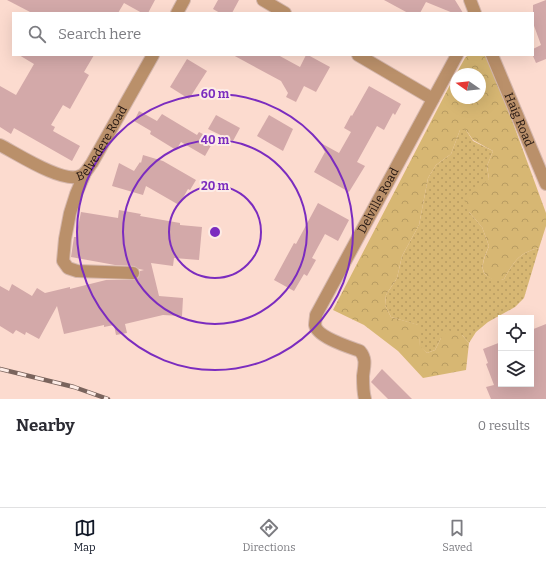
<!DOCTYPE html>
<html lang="en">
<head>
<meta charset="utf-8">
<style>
  :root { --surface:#fff; --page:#f7f7f7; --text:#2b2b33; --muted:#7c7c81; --line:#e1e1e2; --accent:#111827 }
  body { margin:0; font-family:Bitter,serif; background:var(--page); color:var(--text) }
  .controls { position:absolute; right:12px; bottom:12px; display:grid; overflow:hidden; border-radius:0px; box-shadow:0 4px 16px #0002 }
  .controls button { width:36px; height:36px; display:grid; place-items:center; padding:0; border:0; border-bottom:1px solid var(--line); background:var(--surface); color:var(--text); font:20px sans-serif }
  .compass { position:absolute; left:450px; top:68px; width:36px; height:36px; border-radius:50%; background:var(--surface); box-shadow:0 4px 16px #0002; rotate:284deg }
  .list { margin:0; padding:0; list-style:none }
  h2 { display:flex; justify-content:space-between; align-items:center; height:52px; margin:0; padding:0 16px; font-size:17px }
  h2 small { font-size:13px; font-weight:400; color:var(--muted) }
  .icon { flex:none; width:22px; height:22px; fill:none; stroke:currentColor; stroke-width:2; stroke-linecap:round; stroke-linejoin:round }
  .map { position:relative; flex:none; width:546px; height:399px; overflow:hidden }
  .search { position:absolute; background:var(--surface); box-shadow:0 4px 16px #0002; left:12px; right:12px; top:12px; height:44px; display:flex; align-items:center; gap:10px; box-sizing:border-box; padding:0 14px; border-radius:0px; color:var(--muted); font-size:15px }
  .sheet { height:108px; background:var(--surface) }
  nav { display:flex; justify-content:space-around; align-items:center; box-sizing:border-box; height:56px; border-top:1px solid var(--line); background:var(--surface); font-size:11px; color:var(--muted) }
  nav a { display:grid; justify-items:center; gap:2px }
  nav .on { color:var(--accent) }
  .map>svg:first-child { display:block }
  .grass { fill:url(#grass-dots) }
  .forest { fill:url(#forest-crowns); fill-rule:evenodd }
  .building { fill:#d3a9a9 }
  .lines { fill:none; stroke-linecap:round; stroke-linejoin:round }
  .street-casing { stroke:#d5b7ad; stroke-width:14 }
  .street { stroke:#ba906a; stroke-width:12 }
  .rail-casing { stroke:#7a645d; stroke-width:4.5 }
  .rail { stroke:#fdece6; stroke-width:3; stroke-dasharray:9; stroke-linecap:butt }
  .ring { fill:none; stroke:#7b2cbf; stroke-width:2 }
  .labels { text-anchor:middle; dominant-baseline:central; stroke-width:4; stroke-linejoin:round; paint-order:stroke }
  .street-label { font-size:12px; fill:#231510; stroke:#fdece6 }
  .centre { fill:#7b2cbf; stroke:#fdece6; stroke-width:2 }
  .ring-label { font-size:12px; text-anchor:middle; font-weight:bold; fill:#7b2cbf; stroke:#fdece6; stroke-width:4; stroke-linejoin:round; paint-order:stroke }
</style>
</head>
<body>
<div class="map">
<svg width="546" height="399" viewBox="0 0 546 399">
  <defs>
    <pattern id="grass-dots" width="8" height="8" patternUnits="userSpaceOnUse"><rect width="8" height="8" fill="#d7b773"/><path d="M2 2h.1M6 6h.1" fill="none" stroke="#b89c62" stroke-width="1.8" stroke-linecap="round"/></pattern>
    <pattern id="forest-crowns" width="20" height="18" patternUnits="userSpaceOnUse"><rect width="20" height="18" fill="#d7b773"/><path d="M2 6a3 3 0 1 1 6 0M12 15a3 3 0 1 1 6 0" fill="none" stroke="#b89c62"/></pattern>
  </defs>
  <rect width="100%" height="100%" fill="#fcdbcf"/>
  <path class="grass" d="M460,130h6l7,11 20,10 -6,15 2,13 -20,33 13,15 7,19c-4,10 -13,27 2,32 5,2 7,3 13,1 10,-17 14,-26 35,-31l-15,50 -9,9 -27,15 -12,10 -7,11 -7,-8 -21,3 -6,12 -8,3 -7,-6 -2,-22 -27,-8 -6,-12 1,-10 11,-17 5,-22 17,-31 9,-47 8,-13 15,-11z"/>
  <path class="forest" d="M468,55h16l6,5 56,153v13l-7,22c-21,5 -25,14 -35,31 -6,2 -7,2 -12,0 -16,-6 -7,-22 -3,-33l-7,-19 -13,-15 -6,-15 26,-18 -2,-13 6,-15 -20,-11 -7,-10h-6l-9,24 -15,11 -8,13 -9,47 -17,31 -5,22 -11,17 -1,10 6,12 28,8 1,21 7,7 8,-3 6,-12 7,-8 14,5 7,8 -3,27 -43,8 -25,-27 -34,-26 -31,-15 119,-229 13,-23zM456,74h24v24h-24z"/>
  <g class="building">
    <polygon points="7,0 155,0 148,13 142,13 124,3 118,13 32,13"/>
    <polygon points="218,0 239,0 232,13 220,13 213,9"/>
    <polygon points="384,0 455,0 463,13 453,13 426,2 420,13 408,13"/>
    <polygon points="546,0 546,59 536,63 533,56 533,49 541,45 533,23 533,5"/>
    <polygon points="19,55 94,55 84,72 89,75 70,109 63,105 51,125 55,127 53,131 80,146 72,161 14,128 11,134 0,127 0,86 16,95 34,64"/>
    <polygon points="233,55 278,55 300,67 306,55 308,55 330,67 316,92 304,86 296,102 286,97 288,93 281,81"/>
    <polygon points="187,59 207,71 189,99 170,87"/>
    <polygon points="369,86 401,104 395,115 393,113 384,130 377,126 357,162 365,166 349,192 314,172 325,152 319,142 339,153 351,132 344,128 351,115 352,116"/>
    <polygon points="139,111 157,121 162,114 197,135 199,132 214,140 205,156 181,142 176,150 150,134 151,131 134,121"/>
    <polygon points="216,115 240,128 233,141 208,129"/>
    <polygon points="269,115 293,129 283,151 257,136"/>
    <polygon points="143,155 163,161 196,180 190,190 188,189 179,205 146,186 143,195 112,186 119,163 134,171 140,162 141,163"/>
    <polygon points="318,203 349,220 338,241 325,234 312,258 316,260 307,276 304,274 294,291 274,280 294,243 296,244"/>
    <polygon points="119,210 141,214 140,216 180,223 180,225 202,227 199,260 174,258 173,266 151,263 159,296 183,298 182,316 163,315 125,324 127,333 116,335 114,325 104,327 104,325 64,334 57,306 39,339 26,332 25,335 16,330 13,334 0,326 0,286 9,291 12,284 32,296 37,288 45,293 70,287 70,289 106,280 133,280 139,277 140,271 144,270 139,269 134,266 115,265 71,257 74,237 76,237 81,212 118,218"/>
    <polygon points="546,324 546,399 491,399 486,387 494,385 486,364 488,363 483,349 501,342 501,384 531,384 531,330"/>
    <polygon points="382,369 412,399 388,399 371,382"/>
  </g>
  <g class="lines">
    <defs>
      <g id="street">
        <polyline points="263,0 285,13"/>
        <polyline points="470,0 475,13"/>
        <polyline points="177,13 184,0"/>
        <polyline points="358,55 433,99"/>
        <path id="s1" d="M492,55l54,129"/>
        <path id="s2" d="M0,145c16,8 63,39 80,31 6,-2 8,-8 12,-13l61,-108"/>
        <polyline points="85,173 76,194 70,213 65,239 63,261 68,268 77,271 133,273"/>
        <path id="s3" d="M365,399c-2,-7 -2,-16 -2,-23 1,-9 4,-17 -3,-25 -11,-4 -43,-14 -45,-26 0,-3 1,-7 1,-10l141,-260"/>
      </g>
    </defs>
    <use href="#street" class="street-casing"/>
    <use href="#street" class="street"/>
    <defs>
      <polyline id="rail" points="0,369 74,387 108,399"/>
    </defs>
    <use href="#rail" class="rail-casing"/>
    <use href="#rail" class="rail"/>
  </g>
  <g class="ring">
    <circle cx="215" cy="232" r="46"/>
    <circle cx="215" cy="232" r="92"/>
    <circle cx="215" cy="232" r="138"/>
  </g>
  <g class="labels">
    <g class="street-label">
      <text stroke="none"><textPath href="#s1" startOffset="70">Haig Road</textPath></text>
      <text stroke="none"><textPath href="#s2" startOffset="127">Belvedere Road</textPath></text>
      <text stroke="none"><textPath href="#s3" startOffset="243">Delville Road</textPath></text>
    </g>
  </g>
  <circle cx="215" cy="232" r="6" class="centre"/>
  <g class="ring-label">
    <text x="215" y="98">60 m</text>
    <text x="215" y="144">40 m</text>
    <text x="215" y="190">20 m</text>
  </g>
</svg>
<div class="controls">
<button><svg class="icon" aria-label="locate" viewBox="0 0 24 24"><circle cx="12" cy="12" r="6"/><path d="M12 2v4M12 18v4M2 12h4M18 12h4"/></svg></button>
<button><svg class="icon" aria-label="layers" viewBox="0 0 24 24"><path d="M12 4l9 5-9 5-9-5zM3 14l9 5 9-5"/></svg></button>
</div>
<svg class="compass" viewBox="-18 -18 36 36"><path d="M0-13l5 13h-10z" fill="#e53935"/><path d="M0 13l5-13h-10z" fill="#7c7c81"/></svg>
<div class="search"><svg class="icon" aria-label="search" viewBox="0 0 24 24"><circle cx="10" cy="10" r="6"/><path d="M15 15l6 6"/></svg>Search here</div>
</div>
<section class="sheet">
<h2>Nearby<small>0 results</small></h2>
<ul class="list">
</ul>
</section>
<nav>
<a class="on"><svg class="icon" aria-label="map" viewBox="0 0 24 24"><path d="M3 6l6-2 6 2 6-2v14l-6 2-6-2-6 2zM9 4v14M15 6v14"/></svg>Map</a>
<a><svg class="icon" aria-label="directions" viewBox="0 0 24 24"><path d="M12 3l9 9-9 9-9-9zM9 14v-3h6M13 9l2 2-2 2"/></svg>Directions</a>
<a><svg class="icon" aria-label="saved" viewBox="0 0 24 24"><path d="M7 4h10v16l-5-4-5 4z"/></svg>Saved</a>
</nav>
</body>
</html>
